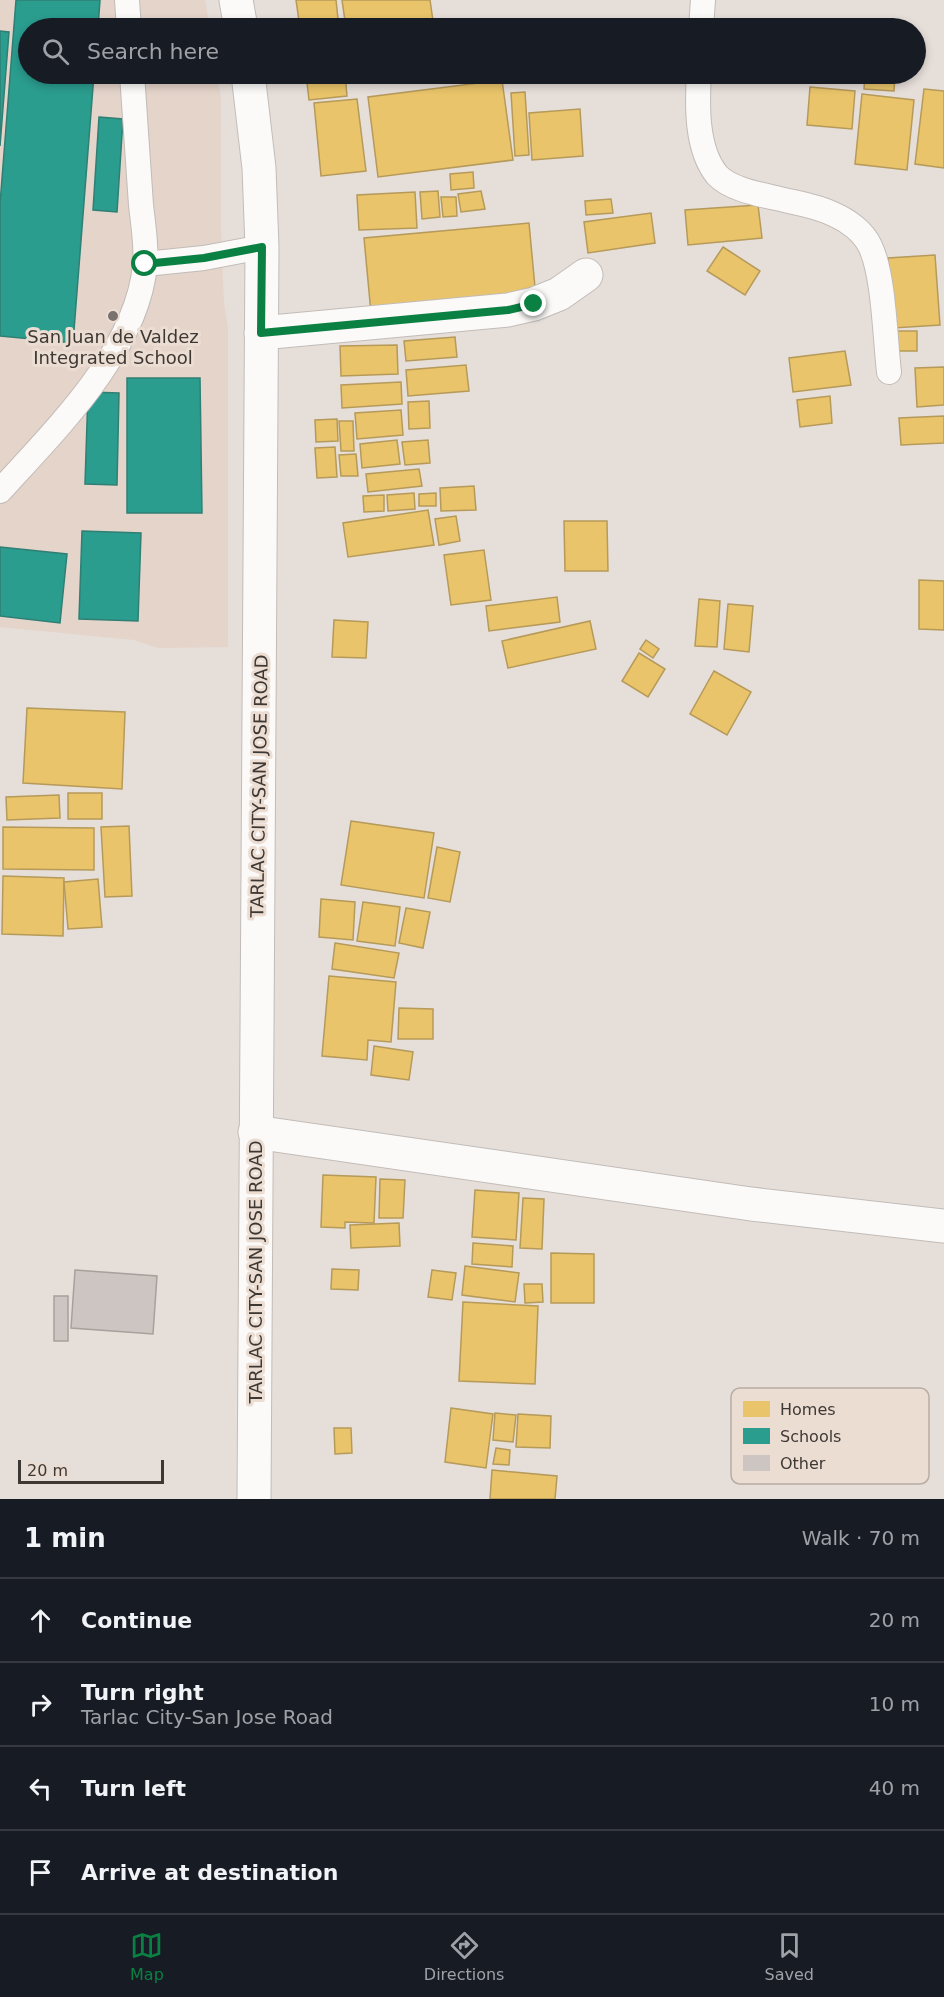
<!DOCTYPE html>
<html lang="en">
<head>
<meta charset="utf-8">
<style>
  :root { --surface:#171b24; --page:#242831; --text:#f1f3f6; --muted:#9ea1a6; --line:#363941; --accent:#0b8043 }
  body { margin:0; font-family:"DejaVu Sans",sans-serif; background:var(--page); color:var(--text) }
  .scale { position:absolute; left:18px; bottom:15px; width:146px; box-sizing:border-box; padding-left:6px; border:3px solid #3e3834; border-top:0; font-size:16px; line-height:21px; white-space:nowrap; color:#3e3834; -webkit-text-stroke:4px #ecddd3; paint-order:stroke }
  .stop { position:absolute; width:18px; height:18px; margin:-14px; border:4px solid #0b8043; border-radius:50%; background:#fff }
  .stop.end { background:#0b8043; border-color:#fff; box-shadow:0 2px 6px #0008 }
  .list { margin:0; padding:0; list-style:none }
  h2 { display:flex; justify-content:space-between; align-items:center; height:78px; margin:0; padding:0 24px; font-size:26px }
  h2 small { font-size:20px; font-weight:400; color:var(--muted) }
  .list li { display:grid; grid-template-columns:39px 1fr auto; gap:18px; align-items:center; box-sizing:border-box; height:84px; padding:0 24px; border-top:2px solid var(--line) }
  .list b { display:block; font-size:22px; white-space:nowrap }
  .list p { margin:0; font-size:20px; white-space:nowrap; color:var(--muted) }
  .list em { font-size:20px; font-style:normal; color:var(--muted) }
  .icon { flex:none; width:33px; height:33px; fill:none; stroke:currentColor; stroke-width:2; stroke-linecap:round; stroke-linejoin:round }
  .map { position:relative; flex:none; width:944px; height:1499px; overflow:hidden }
  .search { position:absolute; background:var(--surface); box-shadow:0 3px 9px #0003; left:18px; right:18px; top:18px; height:66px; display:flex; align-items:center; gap:15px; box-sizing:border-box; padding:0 21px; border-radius:33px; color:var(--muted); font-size:22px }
  .sheet { height:414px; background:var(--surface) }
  nav { display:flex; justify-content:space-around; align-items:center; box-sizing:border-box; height:84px; border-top:2px solid var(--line); background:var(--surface); font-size:16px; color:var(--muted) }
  nav a { display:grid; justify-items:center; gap:3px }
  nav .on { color:var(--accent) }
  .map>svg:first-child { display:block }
  .built { fill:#e4d4ca }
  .homes { fill:#e9c46a; stroke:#b69a5a; stroke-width:1.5 }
  .schools { fill:#2a9d8f; stroke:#307f74; stroke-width:1.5 }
  .building { fill:#ccc5c1; stroke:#a7a09c; stroke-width:1.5 }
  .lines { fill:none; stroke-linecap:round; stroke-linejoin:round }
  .service-casing { stroke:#c2bcb8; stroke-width:26 }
  .minor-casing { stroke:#c2bcb8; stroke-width:35 }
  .secondary-casing { stroke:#c2bcb8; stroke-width:35 }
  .service { stroke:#fbfaf9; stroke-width:24 }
  .minor { stroke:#fbfaf9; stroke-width:33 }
  .secondary { stroke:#fbfaf9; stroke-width:33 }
  .route { stroke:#0b8043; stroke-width:8 }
  .poi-dot { fill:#79726e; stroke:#ecddd3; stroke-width:2 }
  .labels { text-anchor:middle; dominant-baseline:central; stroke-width:6; stroke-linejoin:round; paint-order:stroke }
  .poi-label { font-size:18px; fill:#3e3834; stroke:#ecddd3 }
  .street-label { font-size:18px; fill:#3e3834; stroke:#ecddd3 }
  .key { fill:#ecddd3; stroke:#b8aca3; stroke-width:1.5 }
  .key-label { font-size:16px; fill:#3e3834 }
</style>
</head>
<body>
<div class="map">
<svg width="944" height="1499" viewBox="0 0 944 1499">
  <rect width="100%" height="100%" fill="#e6ded9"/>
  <polygon class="built" points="0,0 205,0 210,28 28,28 28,74 217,74 221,99 221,233 224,304 228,329 228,647 158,648 134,640 0,627"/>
  <g class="homes">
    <polygon points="296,0 336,0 339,28 300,28"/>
    <polygon points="342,0 430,0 434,28 346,28"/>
    <polygon points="306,74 345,74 347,96 309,100"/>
    <polygon points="351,74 434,74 352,82"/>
    <polygon points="865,74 895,74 894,91 864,89"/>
    <polygon points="502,80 513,160 378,177 368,97"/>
    <polygon points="810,87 855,91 852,129 807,125"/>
    <polygon points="924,89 944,91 944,168 915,164"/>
    <polygon points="525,92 529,155 515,156 511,93"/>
    <polygon points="862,94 914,100 907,170 855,164"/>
    <polygon points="357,99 366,171 321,176 314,103"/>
    <polygon points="580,109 583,156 532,160 529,113"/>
    <polygon points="473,172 474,188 451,190 450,174"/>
    <polygon points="438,191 440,217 422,219 420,192"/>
    <polygon points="481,191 485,209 461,212 458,194"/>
    <polygon points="415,192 417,228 359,230 357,195"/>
    <polygon points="441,197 456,197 457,216 443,217"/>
    <polygon points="611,199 613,213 586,215 585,201"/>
    <polygon points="758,205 762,238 688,245 685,210"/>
    <polygon points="651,213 655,243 588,253 584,222"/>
    <polygon points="529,223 536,298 371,313 364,238"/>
    <polygon points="723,247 760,271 745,295 707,271"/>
    <polygon points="935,255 940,325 893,328 888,258"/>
    <rect x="896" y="331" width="21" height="20"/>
    <polygon points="455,337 457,357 406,361 404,341"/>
    <polygon points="397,345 398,374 341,376 340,346"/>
    <polygon points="845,351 851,385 793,392 789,358"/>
    <polygon points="466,365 469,391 408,396 406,370"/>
    <polygon points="944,367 944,405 917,407 915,368"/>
    <polygon points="401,382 402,404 342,408 341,385"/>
    <polygon points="830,396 832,423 800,427 797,400"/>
    <polygon points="429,401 430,428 409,429 408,402"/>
    <polygon points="401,410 403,435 357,439 355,413"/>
    <polygon points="944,416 944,443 901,445 899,418"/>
    <polygon points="337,419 338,441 316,442 315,420"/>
    <polygon points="339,421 353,421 354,451 341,451"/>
    <polygon points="397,440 400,464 362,468 360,444"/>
    <polygon points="428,440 430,463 405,465 402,442"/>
    <polygon points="335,447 337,477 317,478 315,448"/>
    <polygon points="356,454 358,476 341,476 339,455"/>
    <polygon points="419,469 422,486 368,492 366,474"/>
    <polygon points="474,486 476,510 441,511 440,488"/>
    <polygon points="414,493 415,509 388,511 387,495"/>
    <polygon points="436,493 436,506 419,506 419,494"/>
    <polygon points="384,495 384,511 364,512 363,496"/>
    <polygon points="428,510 434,545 348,557 343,523"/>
    <polygon points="456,516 460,541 439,545 435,519"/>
    <polygon points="564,521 607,521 608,571 565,571"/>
    <polygon points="484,550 491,600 451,605 444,555"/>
    <polygon points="919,580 944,581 944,630 919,629"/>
    <polygon points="557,597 560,622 489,631 486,606"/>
    <polygon points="699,599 720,601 717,647 695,646"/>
    <polygon points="728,604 753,606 749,652 724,649"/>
    <polygon points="334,620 368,622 366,658 332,657"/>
    <polygon points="590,621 596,649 508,668 502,641"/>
    <polygon points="646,640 659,649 653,658 640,649"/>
    <polygon points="639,653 665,669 648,697 622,681"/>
    <polygon points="714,671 751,692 727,735 690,714"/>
    <polygon points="27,708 125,712 122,789 23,783"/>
    <rect x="68" y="793" width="34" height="26"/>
    <polygon points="59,795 60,818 7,820 6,797"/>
    <polygon points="351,821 434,833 424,898 341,885"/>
    <polygon points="129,826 132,896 105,897 101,827"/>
    <polygon points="3,827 94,828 94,870 3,869"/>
    <polygon points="437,847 460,852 450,902 428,898"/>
    <polygon points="3,876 64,878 63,936 2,934"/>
    <polygon points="98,879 102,927 68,929 64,882"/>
    <polygon points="321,899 355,902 353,940 319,937"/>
    <polygon points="363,902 400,907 395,946 357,941"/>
    <polygon points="406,908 430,912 423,948 399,943"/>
    <polygon points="335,943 399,953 394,978 332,969"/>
    <polygon points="329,976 396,982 391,1042 368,1040 367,1060 322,1056"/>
    <polygon points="399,1008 433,1009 433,1039 398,1039"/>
    <polygon points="374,1046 413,1052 409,1080 371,1075"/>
    <polygon points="323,1175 376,1177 374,1223 345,1222 345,1228 321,1227"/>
    <polygon points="380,1179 405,1180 403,1218 379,1218"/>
    <polygon points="475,1190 519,1193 516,1240 472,1237"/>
    <polygon points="523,1198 544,1199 542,1249 520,1248"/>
    <polygon points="399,1223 400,1246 351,1248 350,1225"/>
    <polygon points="473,1243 513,1246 512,1267 472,1264"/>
    <polygon points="551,1253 594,1254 594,1303 551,1303"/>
    <polygon points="465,1266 519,1273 515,1302 462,1295"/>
    <polygon points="332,1269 359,1270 358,1290 331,1289"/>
    <polygon points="432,1270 456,1273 452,1300 428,1297"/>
    <polygon points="524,1284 542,1284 543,1302 525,1303"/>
    <polygon points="463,1302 538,1306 535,1384 459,1381"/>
    <polygon points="451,1408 493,1414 486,1468 445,1462"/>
    <polygon points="495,1413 516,1415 513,1442 493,1440"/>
    <polygon points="518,1414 551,1416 550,1448 516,1447"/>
    <polygon points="334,1428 351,1428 352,1453 335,1454"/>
    <polygon points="496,1448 510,1450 509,1465 493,1464"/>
    <polygon points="492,1470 557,1476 555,1499 490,1499"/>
  </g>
  <g class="schools">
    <polygon points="16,0 100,0 98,28 28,28 28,74 94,74 73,343 0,336 0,204"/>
    <polygon points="0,31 9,32 0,146"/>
    <polygon points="99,117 123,119 117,212 93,210"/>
    <polygon points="127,378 200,378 202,513 127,513"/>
    <polygon points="88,392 119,393 117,485 85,484"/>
    <polygon points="82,531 141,533 138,621 79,619"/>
    <polygon points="0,547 67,554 60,623 0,616"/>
  </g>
  <g class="building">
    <polygon points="75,1270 157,1276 153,1334 71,1328"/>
    <rect x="54" y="1296" width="14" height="45"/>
  </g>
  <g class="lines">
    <defs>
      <g id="service">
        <polyline points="127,0 129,28"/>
        <polyline points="701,28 703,0"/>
        <path d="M699,74c-2,31 -3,75 18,101 13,14 41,19 59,23 19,5 39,7 57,16 14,6 30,17 37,32 14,28 15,93 19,126"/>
        <polyline points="145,264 204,258 262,247"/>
        <path d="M0,491c55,-61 137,-140 145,-226 2,-19 -2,-41 -4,-60 -3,-44 -6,-88 -9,-131"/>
      </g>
      <g id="minor">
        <polyline points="261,333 508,310 534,304 559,294 586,275"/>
        <polyline points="255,1132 751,1204 944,1226"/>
      </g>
      <g id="secondary">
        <polyline points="236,0 241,28"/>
        <polyline points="248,74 259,168 262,247 254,1499"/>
      </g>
    </defs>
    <use href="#service" class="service-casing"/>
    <use href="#minor" class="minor-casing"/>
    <use href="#secondary" class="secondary-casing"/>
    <use href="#service" class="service"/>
    <use href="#minor" class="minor"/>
    <use href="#secondary" class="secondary"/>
  </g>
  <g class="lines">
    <polyline class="route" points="145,264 204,258 262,247 261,333 508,310 534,304"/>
  </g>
  <circle class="poi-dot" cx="113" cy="316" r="6"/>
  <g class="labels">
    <g class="poi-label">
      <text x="113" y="336">San Juan de Valdez<tspan x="113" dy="21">Integrated School</tspan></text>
    </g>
    <g class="street-label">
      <text transform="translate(259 786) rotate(-89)">TARLAC CITY-SAN JOSE ROAD</text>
      <text transform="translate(255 1272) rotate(-90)">TARLAC CITY-SAN JOSE ROAD</text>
    </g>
  </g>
  <rect x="731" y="1388" width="198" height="96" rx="9" class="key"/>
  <rect x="743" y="1401" width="27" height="16" fill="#e9c46a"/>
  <rect x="743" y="1428" width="27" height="16" fill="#2a9d8f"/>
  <rect x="743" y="1455" width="27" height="16" fill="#ccc5c1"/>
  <g class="key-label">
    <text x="780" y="1415">Homes</text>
    <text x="780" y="1442">Schools</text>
    <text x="780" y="1469">Other</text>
  </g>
</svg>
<div class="scale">20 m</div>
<div class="stop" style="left:145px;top:264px"></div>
<div class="stop end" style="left:534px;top:304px"></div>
<div class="search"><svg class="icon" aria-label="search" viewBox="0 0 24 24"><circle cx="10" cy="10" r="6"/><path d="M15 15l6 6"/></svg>Search here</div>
</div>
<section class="sheet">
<h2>1 min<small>Walk · 70 m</small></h2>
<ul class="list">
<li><svg class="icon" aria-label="ahead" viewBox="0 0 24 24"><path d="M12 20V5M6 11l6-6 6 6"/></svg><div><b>Continue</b></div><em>20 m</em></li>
<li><svg class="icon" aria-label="right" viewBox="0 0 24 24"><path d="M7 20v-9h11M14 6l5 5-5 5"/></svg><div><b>Turn right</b><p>Tarlac City-San Jose Road</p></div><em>10 m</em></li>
<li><svg class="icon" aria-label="left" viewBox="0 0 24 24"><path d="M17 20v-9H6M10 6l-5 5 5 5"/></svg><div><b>Turn left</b></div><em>40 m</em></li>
<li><svg class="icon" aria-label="arrive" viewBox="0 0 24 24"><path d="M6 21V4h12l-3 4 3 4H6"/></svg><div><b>Arrive at destination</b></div></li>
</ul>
</section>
<nav>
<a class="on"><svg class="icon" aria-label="map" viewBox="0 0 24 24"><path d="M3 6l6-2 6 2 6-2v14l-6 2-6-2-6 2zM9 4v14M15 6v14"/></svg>Map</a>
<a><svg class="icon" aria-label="directions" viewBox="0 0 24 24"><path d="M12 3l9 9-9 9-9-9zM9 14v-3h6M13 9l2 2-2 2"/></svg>Directions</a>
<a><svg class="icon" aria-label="saved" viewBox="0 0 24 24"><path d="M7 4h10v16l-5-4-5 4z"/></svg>Saved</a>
</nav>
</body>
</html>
